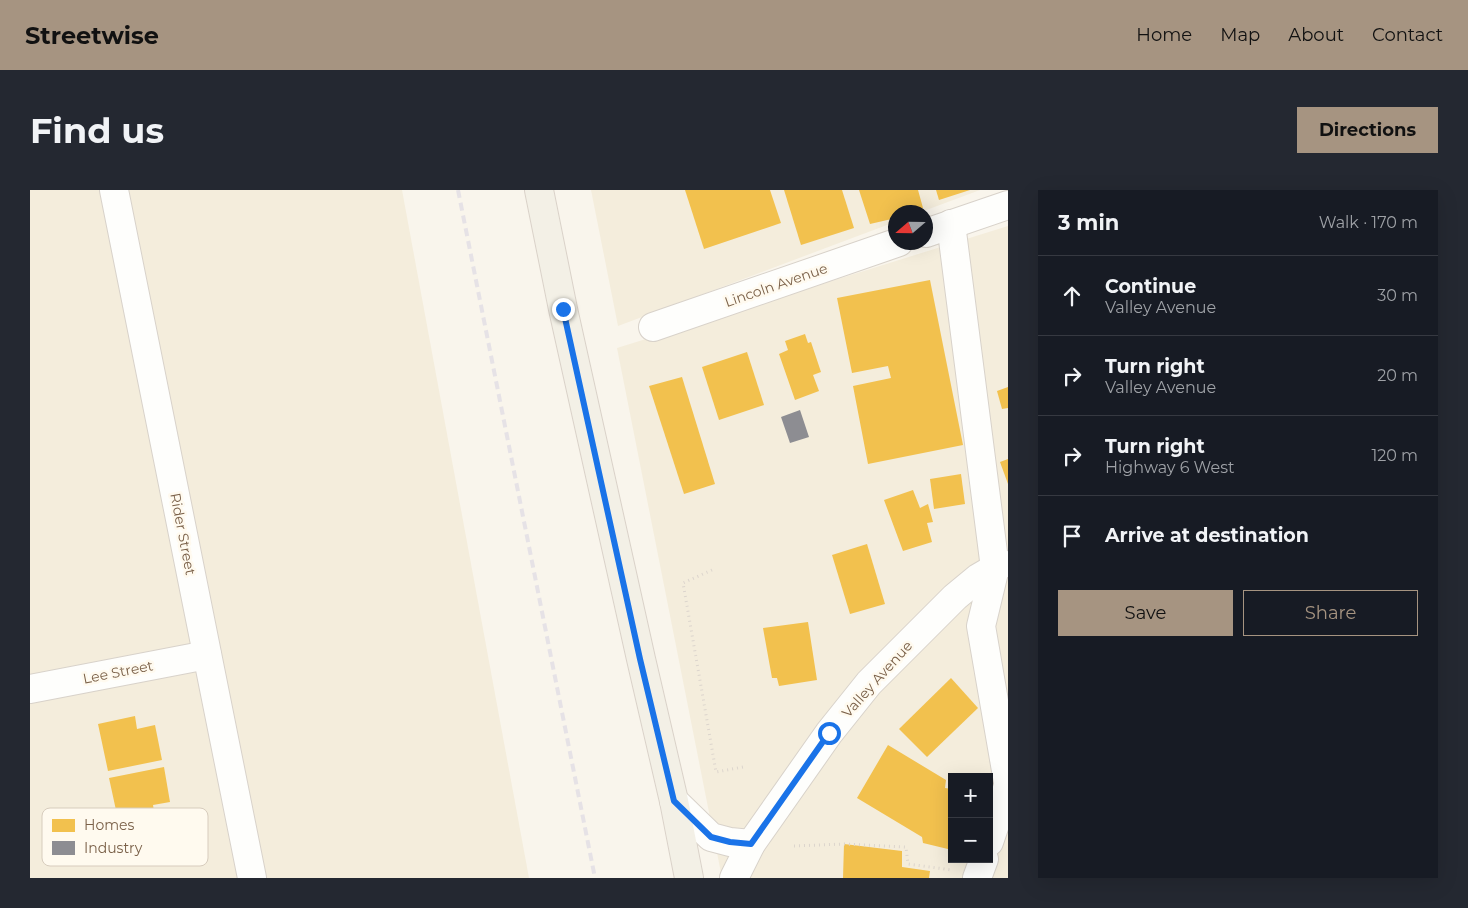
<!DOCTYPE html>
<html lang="en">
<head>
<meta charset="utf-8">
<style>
  :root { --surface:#171b24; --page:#242831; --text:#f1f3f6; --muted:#9ea1a6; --line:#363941; --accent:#a69481 }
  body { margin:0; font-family:Montserrat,sans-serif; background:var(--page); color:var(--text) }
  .controls { position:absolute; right:15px; bottom:15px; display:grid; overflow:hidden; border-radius:0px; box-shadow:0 5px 20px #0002 }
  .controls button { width:45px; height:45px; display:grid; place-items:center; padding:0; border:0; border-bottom:1px solid var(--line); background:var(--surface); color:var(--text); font:25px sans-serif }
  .compass { position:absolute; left:858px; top:15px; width:45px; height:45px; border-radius:50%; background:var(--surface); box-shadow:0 5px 20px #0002; rotate:250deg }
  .stop { position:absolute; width:15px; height:15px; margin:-11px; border:4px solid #1a73e8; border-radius:50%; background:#fff }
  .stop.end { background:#1a73e8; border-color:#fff; box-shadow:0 1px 5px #0008 }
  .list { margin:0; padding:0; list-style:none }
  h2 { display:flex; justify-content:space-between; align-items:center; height:65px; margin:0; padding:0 20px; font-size:21px }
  h2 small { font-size:16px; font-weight:400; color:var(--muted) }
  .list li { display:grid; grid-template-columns:32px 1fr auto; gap:15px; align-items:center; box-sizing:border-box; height:80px; padding:0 20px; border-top:1px solid var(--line) }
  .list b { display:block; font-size:19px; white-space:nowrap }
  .list p { margin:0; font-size:16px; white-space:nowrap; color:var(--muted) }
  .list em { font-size:16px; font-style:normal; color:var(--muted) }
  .actions { display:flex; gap:10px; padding:15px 20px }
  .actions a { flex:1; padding:11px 0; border:1px solid var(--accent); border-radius:0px; text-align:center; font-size:18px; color:var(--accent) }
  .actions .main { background:var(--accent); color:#111 }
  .icon { flex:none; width:28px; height:28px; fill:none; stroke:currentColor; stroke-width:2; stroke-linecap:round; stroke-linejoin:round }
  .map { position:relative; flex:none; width:978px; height:688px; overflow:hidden; border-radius:0px }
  header { display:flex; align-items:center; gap:30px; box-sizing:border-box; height:70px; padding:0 25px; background:var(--accent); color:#111 }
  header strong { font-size:24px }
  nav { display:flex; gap:28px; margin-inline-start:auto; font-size:18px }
  .intro { display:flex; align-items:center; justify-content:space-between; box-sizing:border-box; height:120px; padding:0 30px }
  h1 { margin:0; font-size:35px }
  .button { padding:12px 22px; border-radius:0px; background:var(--accent); color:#111; font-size:18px; font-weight:700 }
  main { display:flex; gap:30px; padding:0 30px }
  aside { flex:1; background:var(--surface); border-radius:0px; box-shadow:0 5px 20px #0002 }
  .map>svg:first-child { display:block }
  .residential { fill:#f4eddc; fill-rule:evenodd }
  .homes { fill:#f2c14e }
  .industry { fill:#8d8d92 }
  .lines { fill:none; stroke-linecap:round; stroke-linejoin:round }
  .minor-casing { stroke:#d8d2ca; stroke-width:30 }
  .major-casing { stroke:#dad2c9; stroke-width:30 }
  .path { stroke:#dcd5cd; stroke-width:3; stroke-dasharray:1 4; stroke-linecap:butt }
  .minor { stroke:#fefefc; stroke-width:28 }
  .major { stroke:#f3f0e6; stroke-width:28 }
  .rail { stroke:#e6e2e6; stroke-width:4; stroke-dasharray:8 5; stroke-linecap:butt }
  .route { stroke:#1a73e8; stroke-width:6 }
  .labels { text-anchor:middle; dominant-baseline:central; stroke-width:5; stroke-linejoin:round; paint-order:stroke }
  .street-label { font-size:14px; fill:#7a6048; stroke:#fffaef }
  .key { fill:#fffaef; stroke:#d7ccbd; stroke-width:1 }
  .key-label { font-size:14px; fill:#7a6048 }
</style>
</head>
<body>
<header>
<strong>Streetwise</strong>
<nav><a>Home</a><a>Map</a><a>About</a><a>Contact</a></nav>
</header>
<div class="intro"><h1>Find us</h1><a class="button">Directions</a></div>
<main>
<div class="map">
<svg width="978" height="688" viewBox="0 0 978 688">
  <rect width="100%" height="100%" fill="#f9f5ec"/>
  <g class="residential">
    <polygon points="0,0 372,0 499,688 0,688"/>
    <polygon points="561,0 950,0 891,22 866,22 865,32 588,136"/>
    <path d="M978,36v652h-286l-105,-530zM922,587h37v82h-37z"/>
  </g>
  <g class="homes">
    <polygon points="655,0 740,0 751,33 674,59"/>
    <polygon points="754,0 812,0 824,38 771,55"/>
    <polygon points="829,0 888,0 893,18 881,22 866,22 866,28 840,34"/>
    <polygon points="906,0 940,0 909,10"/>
    <polygon points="900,90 933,255 838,274 823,196 861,188 858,176 822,183 807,108"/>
    <polygon points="775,144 778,153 781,152 791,182 783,185 789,201 765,210 749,164 758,160 755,151"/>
    <polygon points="717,162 734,215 689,230 672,177"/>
    <polygon points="652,187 685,294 654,304 619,196"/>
    <polygon points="978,197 978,218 972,219 967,201"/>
    <polygon points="978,269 978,294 970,272"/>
    <polygon points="931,284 935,314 904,319 900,289"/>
    <polygon points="883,300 890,318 898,314 903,332 897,333 902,352 873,361 854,310"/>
    <polygon points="837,354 855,414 820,424 802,365"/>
    <polygon points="778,432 787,490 749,496 747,488 742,488 733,438"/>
    <polygon points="921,488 948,518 897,567 869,539"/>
    <polygon points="105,526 107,539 125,535 132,570 78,581 68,534"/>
    <polygon points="858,555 916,590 915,598 922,599 922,660 893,653 892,647 827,608"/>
    <polygon points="134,577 140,612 123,615 125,627 89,634 79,588"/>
    <polygon points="814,654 872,661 872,677 900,681 899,688 813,688"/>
  </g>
  <polygon class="industry" points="770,220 779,247 760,253 751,227"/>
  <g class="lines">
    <defs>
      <g id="minor">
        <polyline points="84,0 222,688"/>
        <polyline points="921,34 965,378 951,436 978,592"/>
        <polyline points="896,43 978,15"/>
        <polyline points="623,137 869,52"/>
        <polyline points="0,499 177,465"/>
        <polyline points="644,611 681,647 700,652 721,654"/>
        <polyline points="959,652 978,596"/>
        <polyline points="704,688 721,654 799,543 839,493 925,407 948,388 972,374"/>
        <polyline points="947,688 954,669"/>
      </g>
      <polyline id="major" points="509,0 533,119 611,469 644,611 659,688"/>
    </defs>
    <use href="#minor" class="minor-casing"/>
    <use href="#major" class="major-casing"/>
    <g class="path">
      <polyline points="682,380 653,393 686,582 713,577"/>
      <polyline points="764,656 814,654 876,657 878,674 922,680"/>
    </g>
    <use href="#minor" class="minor"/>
    <use href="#major" class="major"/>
    <polyline class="rail" points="428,0 565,688"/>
  </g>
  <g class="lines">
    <polyline class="route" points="533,119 610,469 644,611 681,647 700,652 721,654 799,543"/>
  </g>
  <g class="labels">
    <g class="street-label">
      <text transform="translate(746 95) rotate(-19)">Lincoln Avenue</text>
      <text transform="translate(153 344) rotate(79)">Rider Street</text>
      <text transform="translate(88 482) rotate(-11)">Lee Street</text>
      <text transform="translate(847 489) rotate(-48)">Valley Avenue</text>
    </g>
  </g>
  <rect x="12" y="618" width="166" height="58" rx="8" class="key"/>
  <rect x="22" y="629" width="23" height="13" fill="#f2c14e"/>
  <rect x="22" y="651" width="23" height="14" fill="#8d8d92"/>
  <g class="key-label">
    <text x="54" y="640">Homes</text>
    <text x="54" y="663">Industry</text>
  </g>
</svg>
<div class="controls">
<button>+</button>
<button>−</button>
</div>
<svg class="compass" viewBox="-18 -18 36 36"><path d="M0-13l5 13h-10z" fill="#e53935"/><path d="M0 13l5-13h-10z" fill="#9ea1a6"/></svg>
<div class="stop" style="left:799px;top:543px"></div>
<div class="stop end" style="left:533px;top:119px"></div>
</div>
<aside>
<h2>3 min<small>Walk · 170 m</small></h2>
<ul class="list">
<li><svg class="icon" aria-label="ahead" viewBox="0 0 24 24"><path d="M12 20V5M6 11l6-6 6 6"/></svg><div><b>Continue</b><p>Valley Avenue</p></div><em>30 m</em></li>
<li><svg class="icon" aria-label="right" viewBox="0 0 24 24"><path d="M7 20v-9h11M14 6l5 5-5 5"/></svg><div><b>Turn right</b><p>Valley Avenue</p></div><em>20 m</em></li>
<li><svg class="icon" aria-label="right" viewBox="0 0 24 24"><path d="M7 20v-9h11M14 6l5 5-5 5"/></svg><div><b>Turn right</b><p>Highway 6 West</p></div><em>120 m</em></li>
<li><svg class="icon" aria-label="arrive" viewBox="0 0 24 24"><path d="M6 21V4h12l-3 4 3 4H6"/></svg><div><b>Arrive at destination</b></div></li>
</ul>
<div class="actions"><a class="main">Save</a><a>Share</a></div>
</aside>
</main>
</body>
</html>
